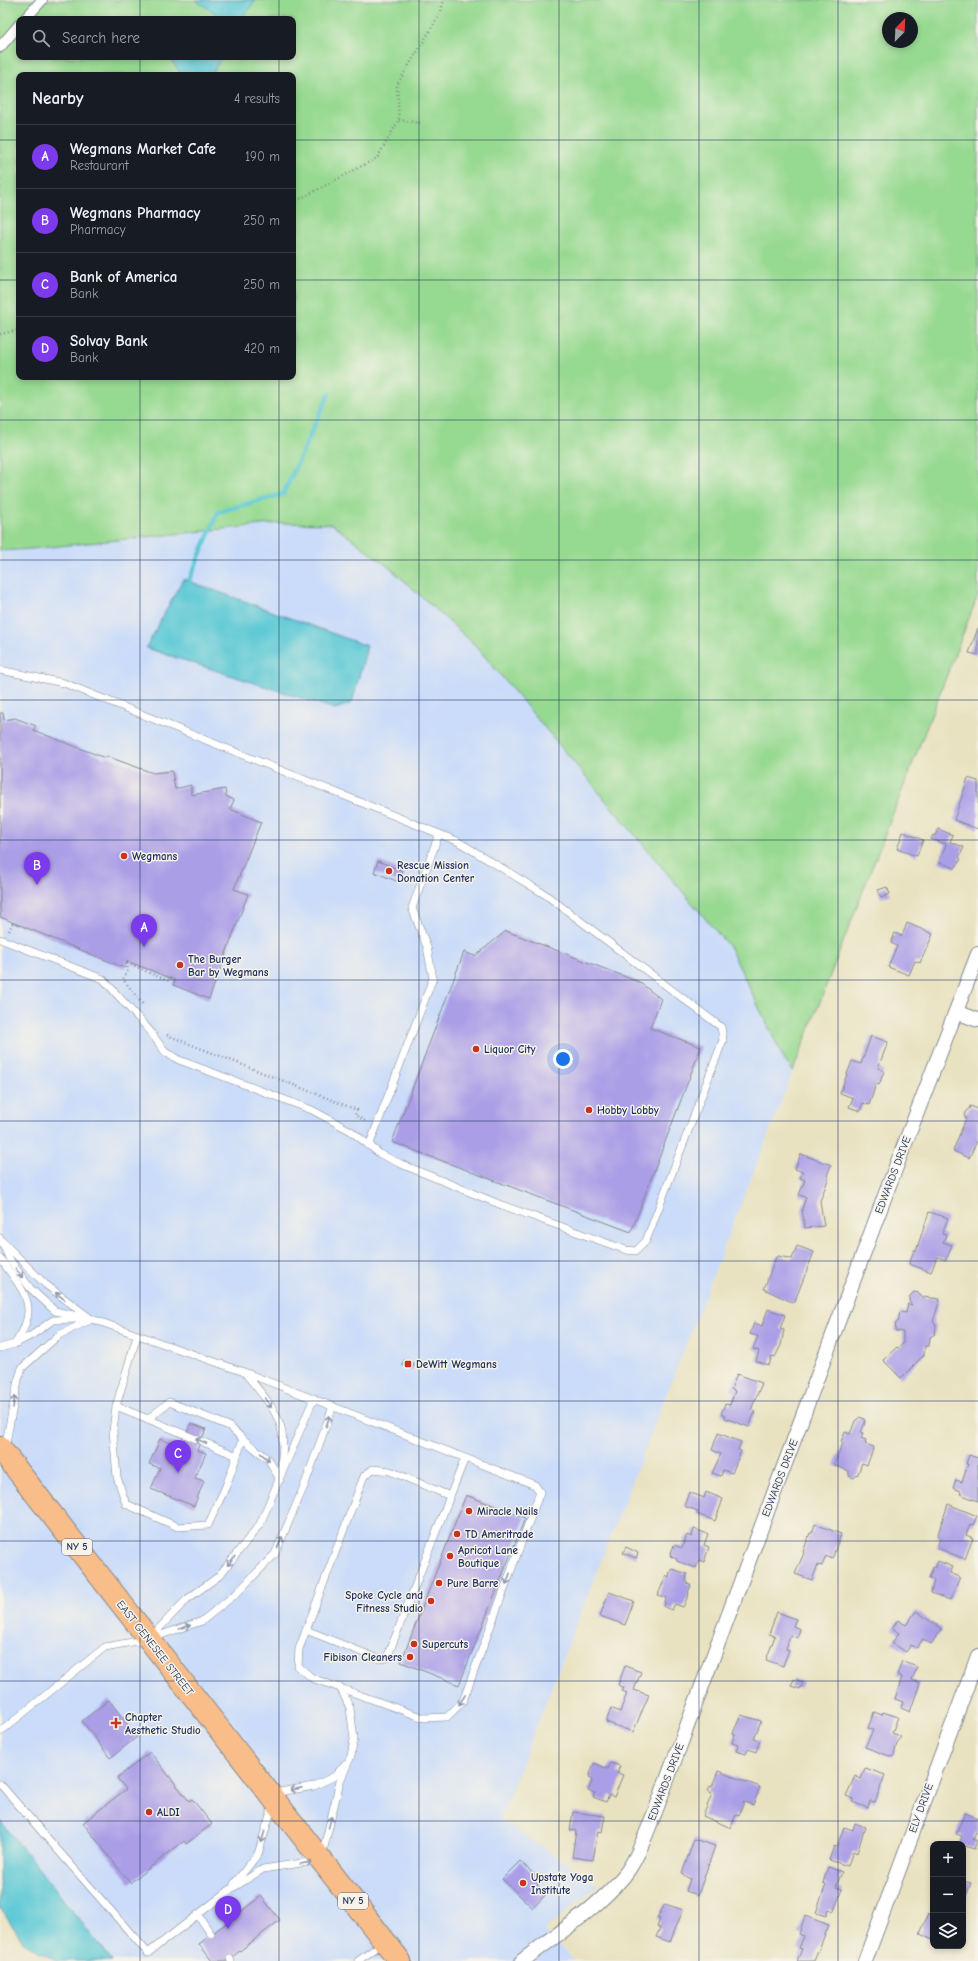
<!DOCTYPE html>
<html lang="en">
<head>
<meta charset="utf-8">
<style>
  :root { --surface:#171b24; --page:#242831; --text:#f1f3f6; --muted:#9ea1a6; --line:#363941; --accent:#7c3aed }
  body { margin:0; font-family:"Comic Neue",sans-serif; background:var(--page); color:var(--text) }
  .controls { position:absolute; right:12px; bottom:12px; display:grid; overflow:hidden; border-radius:8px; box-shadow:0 2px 6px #0003 }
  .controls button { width:36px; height:36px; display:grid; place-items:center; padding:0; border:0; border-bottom:1px solid var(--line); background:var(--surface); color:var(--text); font:20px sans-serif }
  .compass { position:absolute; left:882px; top:12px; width:36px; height:36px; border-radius:50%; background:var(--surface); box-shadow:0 2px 6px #0003; rotate:24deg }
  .you { position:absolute; left:563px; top:1059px; width:14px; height:14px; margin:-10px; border:3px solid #fff; border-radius:50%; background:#1a73e8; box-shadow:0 0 0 6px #1a73e833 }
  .badge { display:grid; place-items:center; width:26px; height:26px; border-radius:50%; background:var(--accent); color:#fff; font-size:13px; font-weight:700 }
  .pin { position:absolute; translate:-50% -33px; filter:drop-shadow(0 1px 2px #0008) }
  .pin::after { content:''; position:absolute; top:21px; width:14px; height:12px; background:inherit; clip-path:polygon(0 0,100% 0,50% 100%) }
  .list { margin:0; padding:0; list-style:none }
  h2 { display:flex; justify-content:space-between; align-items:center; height:52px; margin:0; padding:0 16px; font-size:17px }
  h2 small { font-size:13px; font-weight:400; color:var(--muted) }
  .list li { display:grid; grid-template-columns:26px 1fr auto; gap:12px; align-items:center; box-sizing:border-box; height:64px; padding:0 16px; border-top:1px solid var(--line) }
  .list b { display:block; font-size:15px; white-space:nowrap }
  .list p { margin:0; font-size:13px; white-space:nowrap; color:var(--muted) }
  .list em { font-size:13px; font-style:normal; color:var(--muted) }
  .icon { flex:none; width:22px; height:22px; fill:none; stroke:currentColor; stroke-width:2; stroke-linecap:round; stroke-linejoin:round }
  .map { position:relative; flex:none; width:978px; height:1961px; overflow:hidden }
  .search { position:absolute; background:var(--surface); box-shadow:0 2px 6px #0003; left:16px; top:16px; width:280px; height:44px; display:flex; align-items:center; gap:10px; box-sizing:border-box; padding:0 14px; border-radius:8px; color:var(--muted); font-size:15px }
  .panel { position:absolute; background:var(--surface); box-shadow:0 2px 6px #0003; left:16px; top:72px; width:280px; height:308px; border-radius:8px }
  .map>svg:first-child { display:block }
  .built { fill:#cadcf9 }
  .green { fill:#96d990; stroke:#588477; fill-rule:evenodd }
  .water { fill:#5dc9d5; stroke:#3c7c9a }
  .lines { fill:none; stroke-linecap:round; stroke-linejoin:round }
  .stream { stroke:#5dc9d5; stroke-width:4.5 }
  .building { fill:#aa9ee7 }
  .service-casing { stroke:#828890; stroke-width:8 }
  .pedestrian-casing { stroke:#828890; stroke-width:12 }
  .minor-casing { stroke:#828890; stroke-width:16 }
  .trunk-casing { stroke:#828890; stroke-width:24 }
  .path { stroke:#828890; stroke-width:2.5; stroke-dasharray:1 3; stroke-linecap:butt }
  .service { stroke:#fff; stroke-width:7 }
  .pedestrian { stroke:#fff; stroke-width:10 }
  .minor { stroke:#fff; stroke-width:14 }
  .trunk { stroke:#f8bd89; stroke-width:22 }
  .oneway { stroke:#8d97ae }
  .grid { fill:none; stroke:#1b2f5e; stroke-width:1; stroke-opacity:0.55 }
  .poi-dot { fill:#c8321e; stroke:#f7f3e8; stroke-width:1.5 }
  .labels { text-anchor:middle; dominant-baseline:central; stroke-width:3; stroke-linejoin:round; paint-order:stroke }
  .shield { fill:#f7f3e8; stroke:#5d6a87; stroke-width:1 }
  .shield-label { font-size:10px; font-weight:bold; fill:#1b2f5e }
  .poi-label { font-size:11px; font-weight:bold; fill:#1b2f5e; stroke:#f7f3e8; text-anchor:start }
  .street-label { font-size:11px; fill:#1b2f5e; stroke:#f7f3e8 }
</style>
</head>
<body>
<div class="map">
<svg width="978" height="1961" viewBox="0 0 978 1961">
  <rect width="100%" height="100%" fill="#f7f3e8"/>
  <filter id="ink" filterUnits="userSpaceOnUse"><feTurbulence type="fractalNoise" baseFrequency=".025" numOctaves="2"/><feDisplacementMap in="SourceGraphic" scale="8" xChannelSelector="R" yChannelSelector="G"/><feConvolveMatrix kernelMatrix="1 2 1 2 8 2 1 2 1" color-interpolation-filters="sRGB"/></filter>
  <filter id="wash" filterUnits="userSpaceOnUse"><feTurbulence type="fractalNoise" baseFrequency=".012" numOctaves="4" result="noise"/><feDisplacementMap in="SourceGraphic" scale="16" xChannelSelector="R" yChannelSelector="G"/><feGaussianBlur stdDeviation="0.9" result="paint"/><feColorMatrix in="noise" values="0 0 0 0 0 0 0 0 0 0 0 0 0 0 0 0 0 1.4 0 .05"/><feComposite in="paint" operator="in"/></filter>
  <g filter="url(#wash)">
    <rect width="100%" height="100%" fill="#e9e2c1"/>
    <polygon class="built" points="281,523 332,524 390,568 476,646 730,948 785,1061 793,1071 500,1819 598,1885 544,1930 574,1961 66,1961 0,1881 0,551 31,549"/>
    <path class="green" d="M0,0h978v595l-185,476 -8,-10 -55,-113 -254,-302 -86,-78 -58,-44 -51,-1 -250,26 -31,2zM888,18h24v24h-24zM19,19h274v38h-274zM19,75h274v302h-274z"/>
    <g class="water">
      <polygon points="195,0 256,0 241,19 224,19"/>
      <polygon points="169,57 222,57 211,75 182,75"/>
      <polygon points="183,579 367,646 352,703 335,709 146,648"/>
      <polygon points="0,1820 112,1961 57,1961 25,1944 0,1908"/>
    </g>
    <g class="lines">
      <polyline class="stream" points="189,581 218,512 283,494 329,394"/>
    </g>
    <g id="blocks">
      <g class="building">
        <polygon points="978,628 978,655 969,653"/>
        <polygon points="0,713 3,713 4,720 15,718 36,726 33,730 105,758 106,756 153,773 172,771 175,789 191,785 191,795 225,789 226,796 234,800 230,809 261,822 234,889 248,894 209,999 173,985 175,980 127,961 125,968 0,917 1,911 0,910"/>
        <polygon points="968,778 978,781 978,829 954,820"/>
        <polygon points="938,829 953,835 950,842 964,847 959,858 961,859 955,868 939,862 946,844 931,839 933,835 935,836"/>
        <polygon points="903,832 923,840 917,856 897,849"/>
        <polygon points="378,861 403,871 399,882 374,872"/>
        <polygon points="887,887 890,894 881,898 878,890"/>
        <polygon points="907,923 933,934 920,963 915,961 909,975 888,967 897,946 891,943 895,933 902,936"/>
        <polygon points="506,931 639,982 661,999 650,1028 701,1047 631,1232 392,1142 464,952 475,956"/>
        <polygon points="871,1036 888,1042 878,1068 884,1071 879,1085 876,1084 869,1105 863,1103 860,1111 849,1107 853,1098 840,1093 852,1061 861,1064"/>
        <polygon points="970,1106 978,1109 978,1139 969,1158 953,1151 966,1118 964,1115 966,1111 969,1109"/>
        <polygon points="801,1154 831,1165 827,1176 829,1177 820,1201 824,1226 805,1228 802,1209 806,1197 799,1195 805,1180 800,1178 803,1172 795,1169"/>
        <polygon points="929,1212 948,1218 942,1234 946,1235 943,1242 952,1245 946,1260 937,1257 931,1272 909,1264 914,1250 916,1251"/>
        <polygon points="797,1246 814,1252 794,1303 764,1289 776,1257 779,1256 792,1259"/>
        <polygon points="914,1292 919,1293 923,1297 940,1299 933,1322 936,1325 935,1334 930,1337 929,1346 925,1346 924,1355 901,1378 883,1360 897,1347 898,1348 903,1344 903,1332 895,1331 896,1322 898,1322 900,1312 906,1313 908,1304 912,1305 909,1301 910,1296"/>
        <polygon points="768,1309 785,1315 780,1329 784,1330 781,1345 775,1357 772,1356 769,1365 756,1361 759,1351 753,1349 758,1336 750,1334 754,1323 762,1326"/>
        <polygon points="404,1360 414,1364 412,1369 402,1365"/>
        <polygon points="737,1374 762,1383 751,1410 755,1412 749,1427 725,1418 725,1416 721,1414 725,1404 730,1405 735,1391 731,1389"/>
        <polygon points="860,1417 864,1419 865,1422 861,1433 863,1433 861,1438 866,1440 865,1444 874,1447 867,1465 862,1463 858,1474 854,1478 849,1476 849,1471 834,1465 843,1443 841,1442 845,1432 850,1434 855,1421"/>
        <polygon points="191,1423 206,1429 197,1450 206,1453 195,1478 204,1481 194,1506 151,1489 160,1468 149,1464 160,1439 178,1446 180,1443 182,1444"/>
        <polygon points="718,1433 741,1442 738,1450 741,1451 732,1473 723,1470 721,1476 712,1473 721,1454 712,1450"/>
        <polygon points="969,1455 978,1458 978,1501 960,1494 961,1491 953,1488 956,1480 962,1482 968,1464 966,1464"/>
        <polygon points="689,1492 704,1498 706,1492 723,1499 715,1521 697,1514 698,1511 684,1506"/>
        <polygon points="466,1495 525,1518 459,1685 401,1662"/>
        <polygon points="948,1504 977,1516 973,1525 970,1524 966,1535 973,1538 965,1559 937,1548 940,1538 937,1537"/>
        <polygon points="815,1524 841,1534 832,1559 826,1556 822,1566 818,1565 812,1580 795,1574 804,1553 803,1552 810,1533 812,1533"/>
        <polygon points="694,1529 708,1534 704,1545 709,1547 704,1562 699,1560 696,1568 677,1561 677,1559 670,1556 674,1545 682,1548 687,1535 692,1537"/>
        <polygon points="626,1547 638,1553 636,1558 623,1553"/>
        <polygon points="938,1561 953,1567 950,1573 960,1577 950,1600 931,1593 934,1580 929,1578 933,1567 935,1568"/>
        <polygon points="672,1569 687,1574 686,1583 691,1585 688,1593 689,1594 683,1607 675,1604 672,1610 664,1607 666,1598 658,1595 666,1575 669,1577 670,1571"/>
        <polygon points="609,1592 634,1601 625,1625 600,1616"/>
        <polygon points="916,1611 942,1629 931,1644 923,1639 917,1648 911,1645 906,1652 892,1643 899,1633 892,1629 898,1620 906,1625"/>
        <polygon points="777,1612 796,1619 793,1626 800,1629 797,1638 790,1635 786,1649 789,1650 783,1666 766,1660 775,1636 769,1634"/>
        <polygon points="902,1661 917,1667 912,1680 920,1683 910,1712 901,1708 903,1702 895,1699 902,1677 897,1675"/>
        <polygon points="625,1666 641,1672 634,1690 649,1695 633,1732 606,1722 611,1708 620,1712 627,1693 622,1691 624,1688 618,1685"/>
        <polygon points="794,1679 803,1682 800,1689 791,1686"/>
        <polygon points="109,1700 137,1737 110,1758 82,1721"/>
        <polygon points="874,1712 882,1715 883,1712 898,1717 892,1733 900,1736 900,1739 897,1743 894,1755 892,1757 865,1747 873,1730 868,1728"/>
        <polygon points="741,1715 761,1721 754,1739 760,1741 756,1752 748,1749 746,1754 736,1751 738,1745 732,1743 735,1734 733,1733"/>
        <polygon points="150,1752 189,1801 192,1799 212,1824 186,1844 184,1841 130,1883 83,1823 126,1789 117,1778"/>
        <polygon points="594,1763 608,1769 611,1763 620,1766 617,1773 623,1775 614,1797 609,1795 606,1802 593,1797 595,1793 588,1791 593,1779 589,1777"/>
        <polygon points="865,1768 885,1775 875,1802 870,1801 868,1808 852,1802 854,1799 846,1796 855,1776 861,1779"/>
        <polygon points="718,1771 760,1787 753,1805 744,1802 739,1815 736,1814 731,1828 703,1816 712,1794 708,1792 710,1786 712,1787"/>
        <polygon points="573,1812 605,1816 602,1832 598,1831 593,1860 572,1857 576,1831 570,1830"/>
        <polygon points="965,1813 978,1818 978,1832 976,1832 973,1839 977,1841 974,1849 959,1844 962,1836 956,1834"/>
        <polygon points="855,1823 865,1827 857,1853 853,1851 848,1866 829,1860 834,1846 837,1847 844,1827 853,1830"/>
        <polygon points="694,1839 715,1846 698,1895 686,1891 690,1879 682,1874"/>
        <polygon points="520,1861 541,1881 537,1885 546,1894 533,1908 502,1879"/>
        <polygon points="828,1867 842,1872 836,1887 842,1889 834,1911 828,1909 826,1916 816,1913 826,1884 823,1883"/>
        <polygon points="963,1881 971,1883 963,1904"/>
        <polygon points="261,1896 280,1920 227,1961 212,1961 199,1944"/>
        <polygon points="665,1904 683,1910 670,1942 656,1937 660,1928 657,1927 660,1919 657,1918"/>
        <polygon points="928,1914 933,1916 933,1940 920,1934"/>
        <polygon points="805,1916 829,1925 814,1961 797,1961 802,1949 799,1948 804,1936 799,1934"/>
      </g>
    </g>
  </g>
  <g filter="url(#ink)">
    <use href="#blocks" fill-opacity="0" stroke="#828890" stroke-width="1"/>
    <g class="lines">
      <defs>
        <g id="service">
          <polyline points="0,670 64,683 457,841 546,895 721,1027 723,1040 646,1241 636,1251 626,1250 499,1204 401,1164 380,1154 351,1131 312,1110 179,1060 165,1052 150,1031 103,979 0,939"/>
          <polyline points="369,1146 433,978 427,947 412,908 439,834"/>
          <polyline points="0,1238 10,1260 30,1288 55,1311 92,1319 244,1372 535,1485 540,1492 463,1701 447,1717 424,1718 312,1678 298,1666 299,1649 364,1476 373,1469 390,1471 450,1496 465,1458"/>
          <polyline points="3,1242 45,1284 90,1318"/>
          <path d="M0,1258c21,31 42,47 16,84"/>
          <polyline points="0,1348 15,1344 32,1335 53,1320 78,1319"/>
          <path d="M245,1373c12,15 29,33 35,51 5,15 2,34 0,50"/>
          <polyline points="116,1406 148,1419 169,1402 229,1426 243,1439 226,1486 208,1525 178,1527 126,1504 117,1477 113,1431 116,1406 137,1336"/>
          <polyline points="148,1419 237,1456"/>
          <polyline points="243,1439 269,1460 280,1480"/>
          <polyline points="5,1448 18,1380 22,1368 59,1335 92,1319"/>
          <polyline points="306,1630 379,1659 387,1658 450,1496"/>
          <polyline points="150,1638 186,1600 219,1576 260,1524 314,1398"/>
          <polyline points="0,1732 105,1647 149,1639 202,1621 237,1593 275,1554 305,1484 333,1406"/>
          <polyline points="0,1784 148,1953 231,1889 263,1869 321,1860 340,1781 351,1756 354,1739 350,1708 340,1687"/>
          <polyline points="274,1793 314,1786 335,1776 345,1764"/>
          <polyline points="234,1884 258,1854 273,1805"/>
          <polyline points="198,1915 211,1934"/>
          <polyline points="230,1959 231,1961"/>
          <polyline points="358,1961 383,1943"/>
        </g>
        <g id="pedestrian">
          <polyline points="25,19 42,0"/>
          <polyline points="0,47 19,25"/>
        </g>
        <g id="minor">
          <polyline points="956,1012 978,1020"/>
          <path d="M522,1961c34,-26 73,-51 101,-84 15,-18 23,-44 32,-65l234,-627 89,-231"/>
          <polyline points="865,1961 978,1656"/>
        </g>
        <polyline id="trunk" points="0,1448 400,1961"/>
      </defs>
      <use href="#service" class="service-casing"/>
      <use href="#pedestrian" class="pedestrian-casing"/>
      <use href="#minor" class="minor-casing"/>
      <use href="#trunk" class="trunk-casing"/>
      <g class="path">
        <polyline points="399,120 420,123"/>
        <polyline points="293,198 298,200 377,158 399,120 397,85 440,14 444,0"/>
        <polyline points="0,334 19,330"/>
        <polyline points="9,931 13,922"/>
        <polyline points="127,963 128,970 123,979 143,1005"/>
        <polyline points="127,963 169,981 170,978"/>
        <polyline points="167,1035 357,1110 355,1115 367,1122"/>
      </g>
      <use href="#service" class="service"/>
      <use href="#pedestrian" class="pedestrian"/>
      <use href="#minor" class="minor"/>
      <use href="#trunk" class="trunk"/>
    </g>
    <defs><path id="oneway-shaft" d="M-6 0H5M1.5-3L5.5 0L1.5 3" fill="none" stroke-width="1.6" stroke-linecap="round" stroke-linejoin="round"/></defs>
    <g class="oneway">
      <use href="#oneway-shaft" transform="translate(19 1273) rotate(53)"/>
      <use href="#oneway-shaft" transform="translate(60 1296) rotate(-143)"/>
      <use href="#oneway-shaft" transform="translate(14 1402) rotate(-80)"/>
      <use href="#oneway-shaft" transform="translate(268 1403) rotate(56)"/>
      <use href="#oneway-shaft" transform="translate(328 1421) rotate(-70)"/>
      <use href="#oneway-shaft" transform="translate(201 1441) rotate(-157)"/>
      <use href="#oneway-shaft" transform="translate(265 1457) rotate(41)"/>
      <use href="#oneway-shaft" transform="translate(280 1542) rotate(-66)"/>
      <use href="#oneway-shaft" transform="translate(231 1561) rotate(129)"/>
      <use href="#oneway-shaft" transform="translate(508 1579) rotate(110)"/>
      <use href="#oneway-shaft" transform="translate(185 1627) rotate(-19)"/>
      <use href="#oneway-shaft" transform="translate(462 1700) rotate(122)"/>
      <use href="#oneway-shaft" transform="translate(296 1789) rotate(169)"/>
      <use href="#oneway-shaft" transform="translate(330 1822) rotate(-76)"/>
      <use href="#oneway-shaft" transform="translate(263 1837) rotate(106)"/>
      <use href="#oneway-shaft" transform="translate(306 1863) rotate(-10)"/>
    </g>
  </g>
  <path class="grid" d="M140,0v19M279,0v19M419,0v1961M559,0v1961M699,0v1961M838,0v1961M140,57v18M279,57v18M0,140h19M293,140h685M0,280h19M293,280h685M140,377v1584M279,377v1584M0,420h978M0,560h978M0,700h978M0,840h978M0,980h978M0,1121h978M0,1261h978M0,1401h978M0,1541h978M0,1681h978M0,1821h978"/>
  <g class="poi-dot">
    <circle cx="124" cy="856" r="4"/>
    <circle cx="389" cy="871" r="4"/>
    <circle cx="180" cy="965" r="4"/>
    <circle cx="476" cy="1049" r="4"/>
    <circle cx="589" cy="1110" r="4"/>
    <rect x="404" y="1360" width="8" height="8" rx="2"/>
    <circle cx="469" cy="1511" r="4"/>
    <circle cx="457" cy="1534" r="4"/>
    <circle cx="450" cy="1556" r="4"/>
    <circle cx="439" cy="1583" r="4"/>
    <circle cx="431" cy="1601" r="4"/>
    <circle cx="414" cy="1644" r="4"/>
    <circle cx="410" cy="1657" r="4"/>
    <path d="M114 1717h4v4h4v4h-4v4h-4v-4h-4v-4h4z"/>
    <circle cx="149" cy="1812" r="4"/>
    <circle cx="523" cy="1883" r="4"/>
  </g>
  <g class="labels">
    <g class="shield">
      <rect x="62" y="1539" width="30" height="16" rx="3"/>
      <rect x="338" y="1893" width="30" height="16" rx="3"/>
    </g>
    <g class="shield-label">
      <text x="77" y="1547">NY 5</text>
      <text x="353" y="1901">NY 5</text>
    </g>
    <g class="poi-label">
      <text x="132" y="856">Wegmans</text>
      <text x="397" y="865">Rescue Mission<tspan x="397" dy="13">Donation Center</tspan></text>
      <text x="188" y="959">The Burger<tspan x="188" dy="13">Bar by Wegmans</tspan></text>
      <text x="484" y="1049">Liquor City</text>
      <text x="597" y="1110">Hobby Lobby</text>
      <text x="416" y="1364">DeWitt Wegmans</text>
      <text x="477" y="1511">Miracle Nails</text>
      <text x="465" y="1534">TD Ameritrade</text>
      <text x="458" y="1550">Apricot Lane<tspan x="458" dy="13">Boutique</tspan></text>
      <text x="447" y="1583">Pure Barre</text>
      <text x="423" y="1595" text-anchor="end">Spoke Cycle and<tspan x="423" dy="13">Fitness Studio</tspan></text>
      <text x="422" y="1644">Supercuts</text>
      <text x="402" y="1657" text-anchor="end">Fibison Cleaners</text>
      <text x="125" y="1717">Chapter<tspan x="125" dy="13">Aesthetic Studio</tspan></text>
      <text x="157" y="1812">ALDI</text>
      <text x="531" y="1877">Upstate Yoga<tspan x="531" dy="13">Institute</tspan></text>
    </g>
    <g class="street-label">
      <text transform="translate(893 1175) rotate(-69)">EDWARDS DRIVE</text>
      <text transform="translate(780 1478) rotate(-69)">EDWARDS DRIVE</text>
      <text transform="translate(155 1648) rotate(52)">EAST GENESEE STREET</text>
      <text transform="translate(666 1782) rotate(-69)">EDWARDS DRIVE</text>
      <text transform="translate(921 1808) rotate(-70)">ELY DRIVE</text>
    </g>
  </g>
</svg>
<div class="controls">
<button>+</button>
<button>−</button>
<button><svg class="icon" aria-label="layers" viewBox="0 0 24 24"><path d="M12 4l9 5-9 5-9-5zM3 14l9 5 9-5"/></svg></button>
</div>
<svg class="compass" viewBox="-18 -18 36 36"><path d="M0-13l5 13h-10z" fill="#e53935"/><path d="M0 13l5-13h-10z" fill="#9ea1a6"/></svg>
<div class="you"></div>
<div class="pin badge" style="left:144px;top:947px">A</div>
<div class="pin badge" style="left:37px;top:885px">B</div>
<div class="pin badge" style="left:178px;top:1473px">C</div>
<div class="pin badge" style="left:228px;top:1929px">D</div>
<div class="search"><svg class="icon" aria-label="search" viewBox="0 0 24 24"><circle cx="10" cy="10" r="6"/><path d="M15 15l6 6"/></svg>Search here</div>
<section class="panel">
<h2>Nearby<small>4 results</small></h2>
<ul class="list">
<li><span class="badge">A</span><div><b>Wegmans Market Cafe</b><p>Restaurant</p></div><em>190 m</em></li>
<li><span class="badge">B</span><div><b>Wegmans Pharmacy</b><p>Pharmacy</p></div><em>250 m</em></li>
<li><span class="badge">C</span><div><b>Bank of America</b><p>Bank</p></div><em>250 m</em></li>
<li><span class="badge">D</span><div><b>Solvay Bank</b><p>Bank</p></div><em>420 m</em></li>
</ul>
</section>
</div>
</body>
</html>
